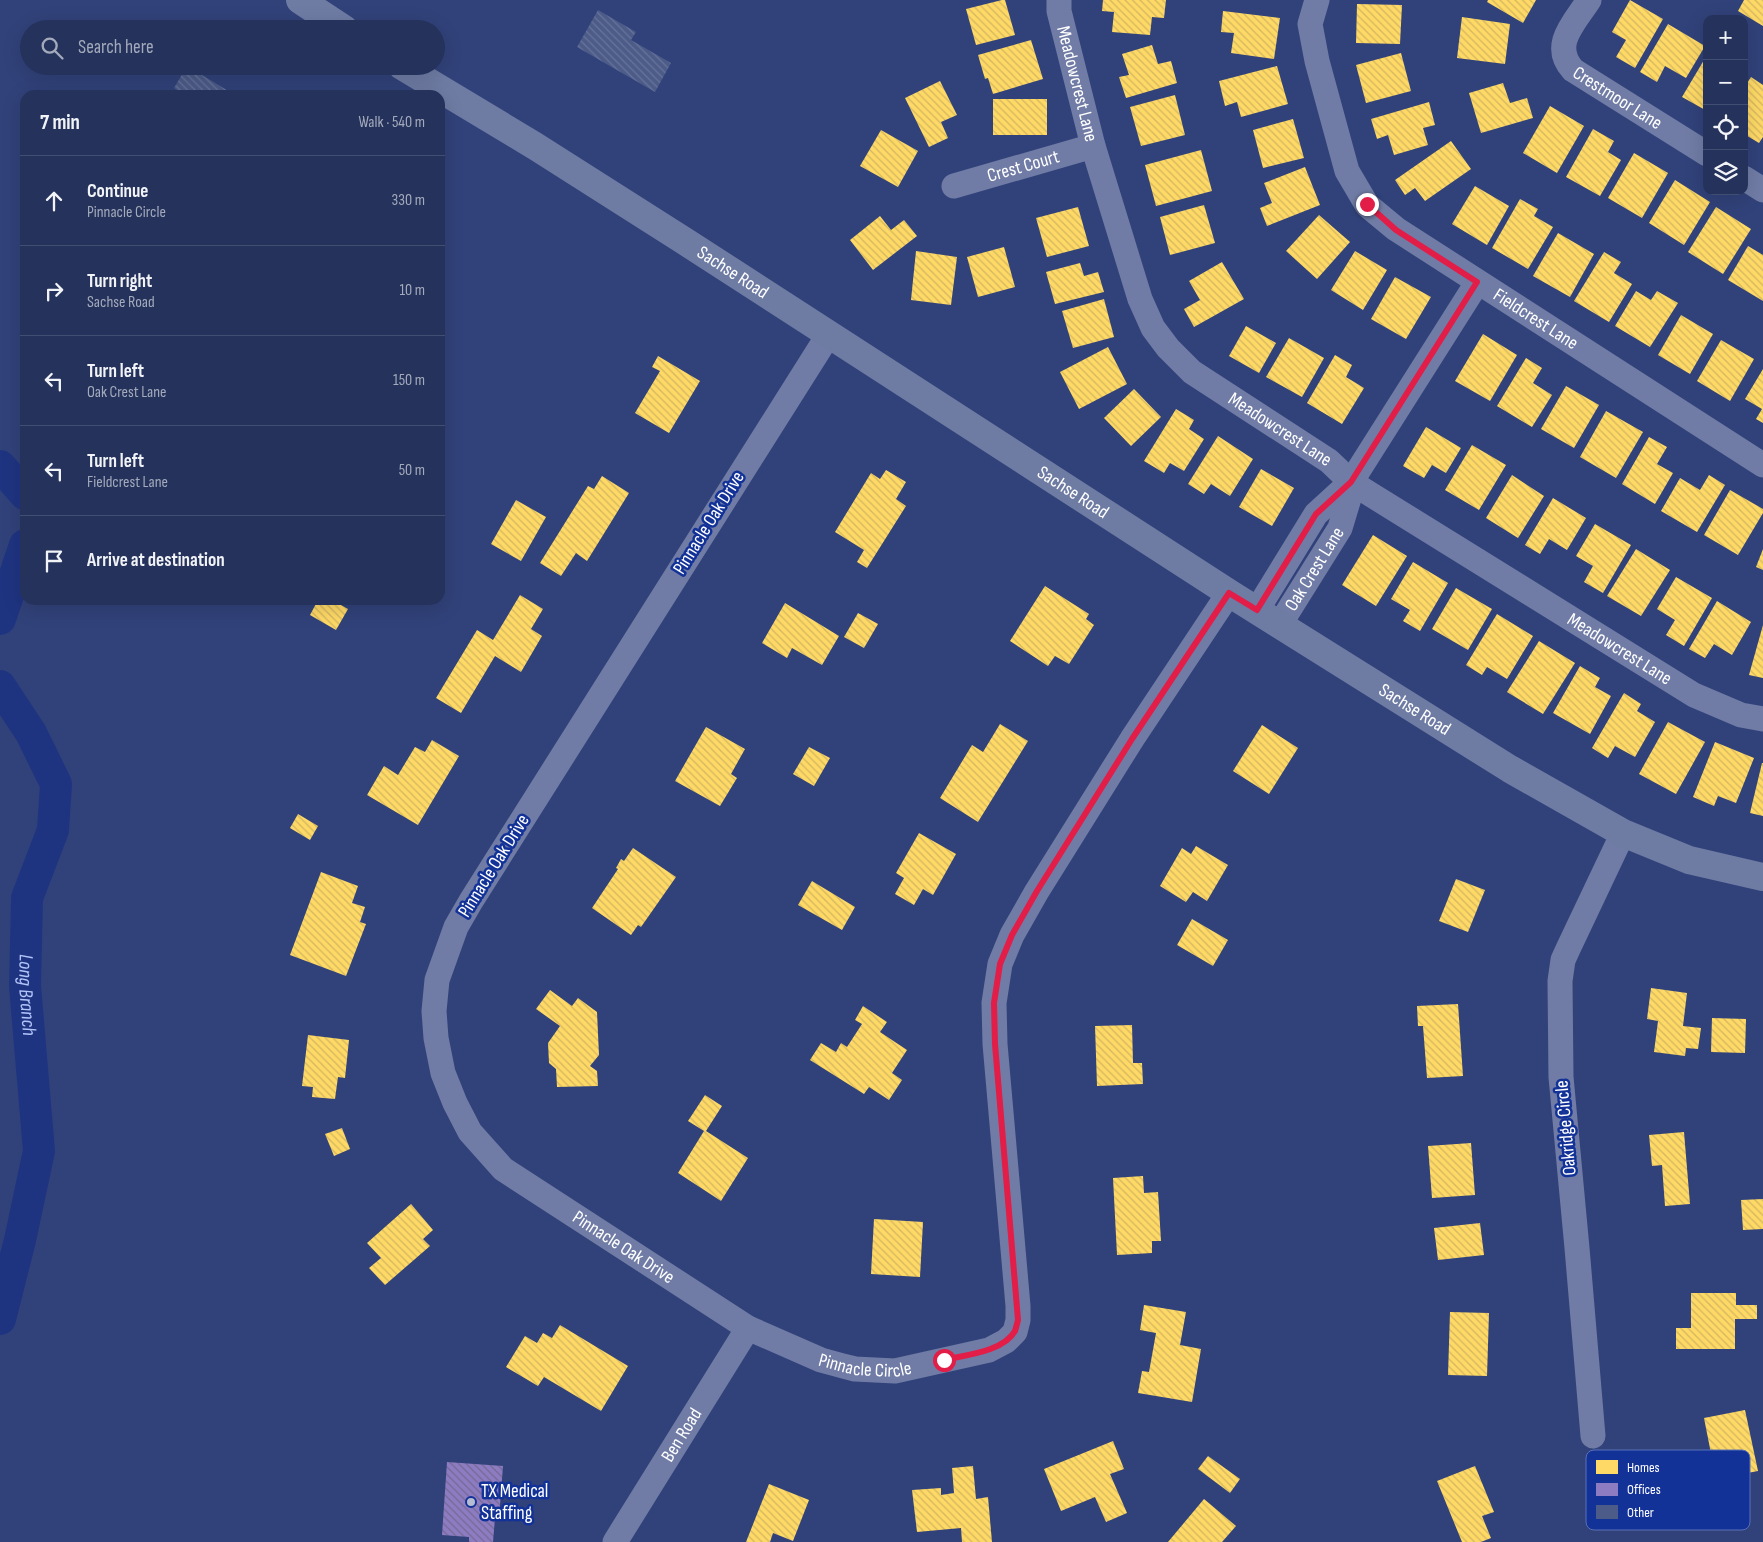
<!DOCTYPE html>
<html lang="en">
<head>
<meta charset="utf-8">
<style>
  :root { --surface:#25325c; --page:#313e65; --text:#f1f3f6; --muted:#a3aabb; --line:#424d72 }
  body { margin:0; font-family:"Sofia Sans Condensed",sans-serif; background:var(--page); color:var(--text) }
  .controls { position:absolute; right:15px; top:15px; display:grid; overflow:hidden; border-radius:10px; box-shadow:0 5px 20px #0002 }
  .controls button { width:45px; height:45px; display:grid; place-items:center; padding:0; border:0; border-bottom:1px solid var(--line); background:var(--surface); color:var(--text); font:25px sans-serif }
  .stop { position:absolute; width:15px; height:15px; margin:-11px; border:4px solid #e11d48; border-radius:50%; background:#fff }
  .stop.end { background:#e11d48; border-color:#fff; box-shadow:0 1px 5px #0008 }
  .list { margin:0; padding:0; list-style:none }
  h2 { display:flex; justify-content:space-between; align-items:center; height:65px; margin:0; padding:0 20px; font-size:21px }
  h2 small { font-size:16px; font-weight:400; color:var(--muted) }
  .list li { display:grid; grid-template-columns:32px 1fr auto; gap:15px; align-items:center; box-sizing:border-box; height:90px; padding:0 20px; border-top:1px solid var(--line) }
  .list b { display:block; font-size:19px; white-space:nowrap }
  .list p { margin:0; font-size:16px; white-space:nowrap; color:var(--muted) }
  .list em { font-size:16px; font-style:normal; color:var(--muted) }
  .icon { flex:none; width:28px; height:28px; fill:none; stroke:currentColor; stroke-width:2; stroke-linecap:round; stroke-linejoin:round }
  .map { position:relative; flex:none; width:1763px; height:1542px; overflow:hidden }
  .search { position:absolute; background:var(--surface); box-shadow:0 5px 20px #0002; left:20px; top:20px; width:425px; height:55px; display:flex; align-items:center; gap:12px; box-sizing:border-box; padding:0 18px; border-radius:28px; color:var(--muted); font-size:19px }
  .panel { position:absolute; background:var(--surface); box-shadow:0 5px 20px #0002; left:20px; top:90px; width:425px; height:515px; border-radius:15px }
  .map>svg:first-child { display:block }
  .homes { fill:url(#homes-back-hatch) }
  .offices { fill:url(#offices-back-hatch) }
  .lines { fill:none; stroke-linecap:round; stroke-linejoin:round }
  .river { stroke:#1f3481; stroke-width:32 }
  .building { fill:url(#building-back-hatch) }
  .minor { stroke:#707ca5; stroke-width:25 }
  .major { stroke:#6e7ba3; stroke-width:28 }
  .route { stroke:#e11d48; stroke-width:6 }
  .poi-dot { fill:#b7bdd0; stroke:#133298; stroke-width:2 }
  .labels { text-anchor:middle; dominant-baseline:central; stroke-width:5; stroke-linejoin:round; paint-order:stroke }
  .street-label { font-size:19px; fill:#fff; stroke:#133298 }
  .poi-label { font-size:19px; fill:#fff; stroke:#133298; text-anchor:start }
  .water-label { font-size:20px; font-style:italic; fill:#b2c4fa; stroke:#133298 }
  .key { fill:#133298; stroke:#5a70b7; stroke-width:1 }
  .key-label { font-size:14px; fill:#fff }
</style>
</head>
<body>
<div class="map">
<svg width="1763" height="1542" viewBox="0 0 1763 1542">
  <defs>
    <pattern id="homes-back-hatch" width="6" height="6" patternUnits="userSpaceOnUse" patternTransform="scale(1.25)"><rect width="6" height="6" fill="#ffd966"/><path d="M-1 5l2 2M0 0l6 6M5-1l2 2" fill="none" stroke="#d2b660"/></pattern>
    <pattern id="offices-back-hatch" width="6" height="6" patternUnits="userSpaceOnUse" patternTransform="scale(1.25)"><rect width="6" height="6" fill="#8e7cc3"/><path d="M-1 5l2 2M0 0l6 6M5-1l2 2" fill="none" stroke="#746993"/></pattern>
    <pattern id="building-back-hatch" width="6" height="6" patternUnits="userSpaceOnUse" patternTransform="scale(1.25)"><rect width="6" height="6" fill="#4c5b88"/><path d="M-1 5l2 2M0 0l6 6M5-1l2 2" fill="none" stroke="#67749a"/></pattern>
  </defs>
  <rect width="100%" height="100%" fill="#31427a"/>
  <g class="homes">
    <polygon points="1002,0 1005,0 1015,35 976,45 966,9"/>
    <polygon points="1103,0 1166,0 1164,18 1152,17 1150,35 1112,32 1114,12 1102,11"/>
    <polygon points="1488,0 1536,0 1523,23 1487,2"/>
    <polygon points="1630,0 1663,19 1635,68 1616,57 1626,40 1612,32"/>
    <polygon points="1744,0 1763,0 1763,26 1738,11"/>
    <polygon points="1357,4 1402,5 1400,44 1356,43"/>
    <polygon points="1223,11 1280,18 1274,59 1231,53 1234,33 1221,32"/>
    <polygon points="1462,17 1510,24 1505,64 1457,58"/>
    <polygon points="1668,24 1705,46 1686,78 1665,66 1657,82 1640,72"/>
    <polygon points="1031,40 1043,79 993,94 988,78 985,79 978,55"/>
    <polygon points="1152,45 1158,64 1171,61 1177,83 1126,98 1119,77 1129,75 1122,54"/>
    <polygon points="1401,53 1411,91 1366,103 1356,65"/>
    <polygon points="1707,55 1707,111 1682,97"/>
    <polygon points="1277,66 1288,104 1241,117 1237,102 1225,106 1219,81"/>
    <polygon points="1751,77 1763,85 1763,137 1759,143 1744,134 1744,88"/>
    <polygon points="940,81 957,115 941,122 948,138 929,147 905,98"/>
    <polygon points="1503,83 1510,103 1527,98 1533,118 1481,133 1469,93"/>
    <polygon points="1175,95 1185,135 1141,146 1130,107"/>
    <rect x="993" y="99" width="54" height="36"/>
    <polygon points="1429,102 1435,125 1423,128 1428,145 1394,155 1388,135 1377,139 1371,119"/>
    <polygon points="1550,106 1584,126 1557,173 1523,153"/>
    <polygon points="1293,119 1304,158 1263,168 1253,130"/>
    <polygon points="1593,129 1614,141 1608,152 1621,160 1600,196 1566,177"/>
    <polygon points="881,130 918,151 898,187 860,166"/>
    <polygon points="1451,141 1471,169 1425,201 1415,188 1405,195 1395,180"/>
    <polygon points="1201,150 1212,191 1156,206 1145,165"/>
    <polygon points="1634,153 1668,173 1642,218 1608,198"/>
    <polygon points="1305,167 1320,205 1267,226 1260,208 1272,203 1264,183"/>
    <polygon points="1675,180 1710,202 1684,245 1649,223"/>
    <polygon points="1475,186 1509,206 1487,245 1452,224"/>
    <polygon points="1520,199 1538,209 1534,216 1553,227 1528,269 1492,248"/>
    <polygon points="1204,205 1215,243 1170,255 1160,217"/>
    <polygon points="1078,207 1089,246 1047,257 1036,218"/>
    <polygon points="1716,207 1751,229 1723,274 1688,252"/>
    <polygon points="1319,215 1350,242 1317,279 1286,251"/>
    <polygon points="880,216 891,230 904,220 917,236 873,270 850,240"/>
    <polygon points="1558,233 1594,254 1570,297 1533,276"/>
    <polygon points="1748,246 1763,255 1763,301 1728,280"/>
    <polygon points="1004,247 1015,287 978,297 967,257"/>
    <polygon points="916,251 957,257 951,305 911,300"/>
    <polygon points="1355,251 1387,270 1363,310 1331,290"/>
    <polygon points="1604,252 1621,262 1614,273 1632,284 1609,322 1574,301"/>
    <polygon points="1222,262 1244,299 1194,327 1184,309 1200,300 1189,281"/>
    <polygon points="1080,263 1084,276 1098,272 1104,292 1055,304 1046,272"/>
    <polygon points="1395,277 1431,297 1406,339 1371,319"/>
    <polygon points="1636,291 1651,300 1657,291 1678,303 1650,347 1615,326"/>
    <polygon points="1104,299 1114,337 1073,348 1062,311"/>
    <polygon points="1681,315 1713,334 1690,374 1658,355"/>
    <polygon points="1246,326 1276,343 1259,373 1229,356"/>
    <polygon points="1483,334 1517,355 1490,401 1455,381"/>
    <polygon points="1289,338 1324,358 1302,397 1266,377"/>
    <polygon points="1721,340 1754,359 1730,401 1697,381"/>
    <polygon points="1108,347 1127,384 1079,409 1060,372"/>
    <polygon points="1335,355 1352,365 1346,377 1364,388 1342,424 1307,403"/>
    <polygon points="658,356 700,381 669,433 635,413 660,371 652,367"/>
    <polygon points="1526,358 1542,368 1533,383 1552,395 1532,427 1497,406"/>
    <polygon points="1763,369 1763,423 1756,419 1762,409 1745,399"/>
    <polygon points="1566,386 1599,405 1574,448 1541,429"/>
    <polygon points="1134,389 1161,417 1131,446 1104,418"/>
    <polygon points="1176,409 1194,420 1189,429 1204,439 1184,471 1170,463 1164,473 1144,461"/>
    <polygon points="1606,411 1643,432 1616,478 1580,457"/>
    <polygon points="1426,427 1461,448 1446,473 1432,465 1424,478 1403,466"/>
    <polygon points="1218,436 1253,459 1230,496 1211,484 1204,494 1188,484"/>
    <polygon points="1649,437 1667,447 1657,464 1673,473 1655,504 1622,484"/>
    <polygon points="1472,445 1506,465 1479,510 1445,490"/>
    <polygon points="1261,469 1294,488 1272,526 1239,507"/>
    <polygon points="886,470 906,482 896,499 906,506 867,568 857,562 864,550 835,532 871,473 880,479"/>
    <polygon points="1512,475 1544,496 1518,538 1486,518"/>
    <polygon points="1709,475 1725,485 1697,532 1661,511 1680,478 1700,490"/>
    <polygon points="602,476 629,493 587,561 576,553 561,576 540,563 588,486 594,489"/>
    <polygon points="1730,490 1763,509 1763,513 1738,555 1704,535"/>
    <polygon points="1553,498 1586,518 1567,550 1549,539 1540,554 1525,545"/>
    <polygon points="516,500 546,517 521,561 491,544"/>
    <polygon points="1595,524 1631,545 1603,593 1584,582 1593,566 1576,556"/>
    <polygon points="1373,535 1407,556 1376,606 1342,585"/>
    <polygon points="1636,549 1670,570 1641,616 1607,596"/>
    <polygon points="1763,549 1763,570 1756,567"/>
    <polygon points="1413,562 1448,583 1420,631 1403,621 1410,610 1391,599"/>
    <polygon points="1676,577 1712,598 1684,646 1666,635 1675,620 1657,609"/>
    <polygon points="1045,586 1089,614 1086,619 1094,625 1069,664 1055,656 1048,666 1010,641"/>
    <polygon points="1456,588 1492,609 1468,650 1432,629"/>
    <polygon points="520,595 543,609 531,629 542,636 521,672 495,656 461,713 436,698 477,630 493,640"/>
    <polygon points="318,600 332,600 348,609 336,630 310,615"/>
    <polygon points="1717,601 1751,622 1732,655 1714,644 1705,658 1689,649"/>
    <polygon points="785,603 839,636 822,665 792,648 787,658 762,643"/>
    <polygon points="858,613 878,624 864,648 844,637"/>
    <polygon points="1497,614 1533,636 1507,679 1487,667 1482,675 1466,665"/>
    <polygon points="1763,625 1763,678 1749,675"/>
    <polygon points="1539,641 1575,663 1543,714 1507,692"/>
    <polygon points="1580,666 1600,678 1595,687 1611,696 1590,734 1553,713"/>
    <polygon points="1624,693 1641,704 1637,711 1655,722 1635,757 1615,746 1608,758 1592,748"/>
    <polygon points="1668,722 1705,742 1676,794 1639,774"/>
    <polygon points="1000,724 1028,741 978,822 940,798 972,745 983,752"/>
    <polygon points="1262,725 1298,748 1269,794 1233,771"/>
    <polygon points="706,727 745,749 731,774 737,778 720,806 675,781"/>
    <polygon points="432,740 459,756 418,825 367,795 384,766 398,775 415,747 425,752"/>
    <polygon points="1715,742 1754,758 1736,803 1718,796 1714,806 1693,797"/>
    <polygon points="809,747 830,758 814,786 793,774"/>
    <polygon points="1762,763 1763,763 1763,816 1750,813"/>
    <polygon points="298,814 318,826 310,840 290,828"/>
    <polygon points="919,833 956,854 933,895 923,889 914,905 895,894 904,878 896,873"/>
    <polygon points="1196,846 1228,865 1207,901 1193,892 1186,902 1160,886 1182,848 1191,854"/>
    <polygon points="633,848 676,877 641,927 638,925 631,935 592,908 618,869 616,868 621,859 624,861"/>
    <polygon points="321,872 358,886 352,903 365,907 360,922 366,924 346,976 290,955"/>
    <polygon points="1456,879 1485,890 1468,932 1439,921"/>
    <polygon points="812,881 855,907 842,930 798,905"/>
    <polygon points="1192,919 1228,940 1213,966 1177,945"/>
    <polygon points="1651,988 1687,993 1683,1026 1701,1028 1698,1049 1686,1048 1685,1056 1654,1052 1658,1021 1647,1019"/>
    <polygon points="550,990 572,1006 578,998 597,1012 599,1055 590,1066 597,1071 598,1086 557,1087 556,1069 549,1063 548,1043 560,1026 536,1009"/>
    <polygon points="1458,1004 1463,1076 1427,1078 1423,1026 1418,1026 1417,1006"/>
    <polygon points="863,1006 887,1022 880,1032 907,1050 892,1073 902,1080 889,1100 869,1087 864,1094 810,1060 821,1043 836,1052 841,1043 847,1047 862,1024 855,1020"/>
    <polygon points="1712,1018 1746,1019 1745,1053 1711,1052"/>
    <polygon points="1132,1025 1133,1063 1142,1063 1143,1084 1097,1086 1095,1026"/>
    <polygon points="308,1035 349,1040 345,1078 338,1077 335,1099 312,1097 313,1087 302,1086"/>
    <polygon points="705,1095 722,1106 706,1131 748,1158 721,1201 678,1173 704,1131 688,1121"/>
    <polygon points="342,1128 350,1149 334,1156 325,1134"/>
    <polygon points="1684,1132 1690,1204 1665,1206 1662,1165 1652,1166 1649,1135"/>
    <polygon points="1471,1143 1475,1195 1432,1198 1428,1146"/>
    <polygon points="1143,1176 1144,1193 1158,1192 1161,1241 1152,1241 1152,1253 1117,1255 1113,1178"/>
    <polygon points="1763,1199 1763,1229 1743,1230 1741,1200"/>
    <polygon points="411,1204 433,1230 423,1239 430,1246 385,1285 369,1268 381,1258 367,1243"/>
    <polygon points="874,1219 923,1222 920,1277 871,1274"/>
    <polygon points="1480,1223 1484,1255 1438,1260 1434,1228"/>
    <polygon points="1691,1293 1736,1293 1736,1305 1757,1305 1757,1319 1735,1319 1735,1349 1676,1349 1676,1328 1691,1328"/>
    <polygon points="1144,1305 1186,1312 1180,1345 1201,1349 1192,1402 1138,1393 1142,1371 1149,1372 1156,1333 1140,1330"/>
    <polygon points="1450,1312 1489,1313 1487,1376 1448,1375"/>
    <polygon points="560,1325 628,1366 601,1411 544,1377 538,1386 506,1367 525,1336 537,1343 543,1333 552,1338"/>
    <polygon points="1745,1410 1758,1471 1716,1479 1704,1418"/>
    <polygon points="1113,1441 1124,1469 1110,1474 1127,1513 1106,1522 1095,1497 1061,1511 1044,1469"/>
    <polygon points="1208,1456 1240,1479 1230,1493 1198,1469"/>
    <polygon points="973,1466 976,1499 988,1497 992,1542 962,1542 961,1528 917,1532 912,1490 941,1488 941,1495 954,1493 952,1468"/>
    <polygon points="1475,1466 1494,1512 1482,1516 1491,1538 1481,1542 1462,1542 1437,1481"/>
    <polygon points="769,1484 809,1500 793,1541 773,1533 770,1542 746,1542"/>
    <polygon points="1204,1499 1236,1526 1222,1542 1168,1542"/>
  </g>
  <polygon class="offices" points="447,1462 503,1466 499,1518 495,1518 493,1542 469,1542 469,1537 442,1535"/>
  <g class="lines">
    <g class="river">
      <polyline points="0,466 25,494"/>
      <polyline points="0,619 25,545"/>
      <path id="s1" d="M0,686l31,47 25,51 -3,46 -26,68 -2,88 14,165 -19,89 -20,79"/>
    </g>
  </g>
  <g class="building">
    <polygon points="598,10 636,32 631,40 671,63 655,92 577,47"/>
    <polygon points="187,66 235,95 185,95 174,88"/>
  </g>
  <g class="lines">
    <g class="minor">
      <path id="s2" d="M1059,0v11l34,135 47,153 13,29 15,20 24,24 137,89 22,21 19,12 324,201 47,20 22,4"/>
      <path id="s3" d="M1317,0l-7,24 7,37 30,110 20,34 29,24 367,236"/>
      <path id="s4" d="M1589,0c-14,22 -39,45 -16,70l134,84"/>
      <polyline points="1744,178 1763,190"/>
      <path id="s5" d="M954,186l139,-40"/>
      <path id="s6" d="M829,334l-358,567 -15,26 -19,53 -3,31 2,27 7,35 12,30 15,29 33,37 245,159 73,32 22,6 12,3 40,2 94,-21 17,-9 9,-9 3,-12v-14l-23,-262 -1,-41 6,-39 12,-29 25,-44 95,-152 97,-146"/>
      <polyline points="1257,610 1316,514 1351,482 1477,283"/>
      <path id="s7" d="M1280,624l60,-96 10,-33 1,-13"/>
      <polyline points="1593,1436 1577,1248 1561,1077 1560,981 1563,960 1568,949 1623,833"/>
      <path id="s8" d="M615,1542l133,-214"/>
    </g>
    <g class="major">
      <polyline points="300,0 344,29"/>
      <path id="s9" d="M402,66l133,80 151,96 543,351 281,176 113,64 66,27 74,17"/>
    </g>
  </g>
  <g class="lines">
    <path class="route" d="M944,1360c21,-5 59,-8 71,-29 1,-3 2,-7 3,-11l-23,-276 -1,-41 6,-39 12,-29 25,-44 95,-152 97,-146 28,17 59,-96 35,-32 126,-200 -81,-52 -29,-26"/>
  </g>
  <circle class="poi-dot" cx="471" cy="1502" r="5"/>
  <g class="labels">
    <g class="street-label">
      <text stroke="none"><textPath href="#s2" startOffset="86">Meadowcrest Lane</textPath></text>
      <text stroke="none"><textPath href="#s4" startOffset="132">Crestmoor Lane</textPath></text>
      <text stroke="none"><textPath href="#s5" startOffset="72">Crest Court</textPath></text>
      <text stroke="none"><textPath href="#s9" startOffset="390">Sachse Road</textPath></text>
      <text stroke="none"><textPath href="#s3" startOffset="420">Fieldcrest Lane</textPath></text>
      <text stroke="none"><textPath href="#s2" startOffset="506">Meadowcrest Lane</textPath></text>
      <text stroke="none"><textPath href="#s9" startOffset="795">Sachse Road</textPath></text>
      <text transform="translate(709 523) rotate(-58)">Pinnacle Oak Drive</text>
      <text stroke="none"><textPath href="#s7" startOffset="65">Oak Crest Lane</textPath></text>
      <text stroke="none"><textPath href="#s2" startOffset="911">Meadowcrest Lane</textPath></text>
      <text stroke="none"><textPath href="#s9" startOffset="1200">Sachse Road</textPath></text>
      <text transform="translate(494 866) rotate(-58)">Pinnacle Oak Drive</text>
      <text transform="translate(1566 1128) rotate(-95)">Oakridge Circle</text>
      <text stroke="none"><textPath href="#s6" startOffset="1109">Pinnacle Oak Drive</textPath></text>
      <text stroke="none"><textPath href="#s6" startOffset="1382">Pinnacle Circle</textPath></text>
      <text stroke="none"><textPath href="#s8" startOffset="126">Ben Road</textPath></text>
    </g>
    <g class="poi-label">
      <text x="481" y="1491">TX Medical<tspan x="481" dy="22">Staffing</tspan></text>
    </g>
    <g class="water-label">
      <text stroke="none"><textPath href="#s1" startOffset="329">Long Branch</textPath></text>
    </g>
  </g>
  <rect x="1586" y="1450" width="164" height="80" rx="8" class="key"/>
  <rect x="1596" y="1460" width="22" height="14" fill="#ffd966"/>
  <rect x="1596" y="1483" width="22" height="13" fill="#8e7cc3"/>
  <rect x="1596" y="1505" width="22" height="14" fill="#4c5b88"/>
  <g class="key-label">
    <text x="1627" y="1472">Homes</text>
    <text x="1627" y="1494">Offices</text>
    <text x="1627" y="1517">Other</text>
  </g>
</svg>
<div class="controls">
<button>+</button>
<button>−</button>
<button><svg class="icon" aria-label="locate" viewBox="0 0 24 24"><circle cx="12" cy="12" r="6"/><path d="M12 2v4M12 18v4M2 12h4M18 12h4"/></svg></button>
<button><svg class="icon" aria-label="layers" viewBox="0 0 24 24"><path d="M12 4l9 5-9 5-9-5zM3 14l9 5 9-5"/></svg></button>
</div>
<div class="stop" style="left:944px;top:1360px"></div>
<div class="stop end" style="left:1367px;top:204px"></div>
<div class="search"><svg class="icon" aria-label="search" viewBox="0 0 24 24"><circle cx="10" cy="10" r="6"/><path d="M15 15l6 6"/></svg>Search here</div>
<section class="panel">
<h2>7 min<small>Walk · 540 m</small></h2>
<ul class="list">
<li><svg class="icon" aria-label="ahead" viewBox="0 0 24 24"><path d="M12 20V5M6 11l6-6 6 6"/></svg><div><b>Continue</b><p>Pinnacle Circle</p></div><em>330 m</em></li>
<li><svg class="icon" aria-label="right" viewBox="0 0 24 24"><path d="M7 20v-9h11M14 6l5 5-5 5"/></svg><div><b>Turn right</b><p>Sachse Road</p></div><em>10 m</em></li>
<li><svg class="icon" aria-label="left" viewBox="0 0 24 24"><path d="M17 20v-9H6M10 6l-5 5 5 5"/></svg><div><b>Turn left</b><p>Oak Crest Lane</p></div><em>150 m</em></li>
<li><svg class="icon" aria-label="left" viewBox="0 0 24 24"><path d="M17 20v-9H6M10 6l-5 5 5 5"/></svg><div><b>Turn left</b><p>Fieldcrest Lane</p></div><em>50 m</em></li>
<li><svg class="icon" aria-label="arrive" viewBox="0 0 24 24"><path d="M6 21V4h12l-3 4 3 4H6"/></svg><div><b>Arrive at destination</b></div></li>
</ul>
</section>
</div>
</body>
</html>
